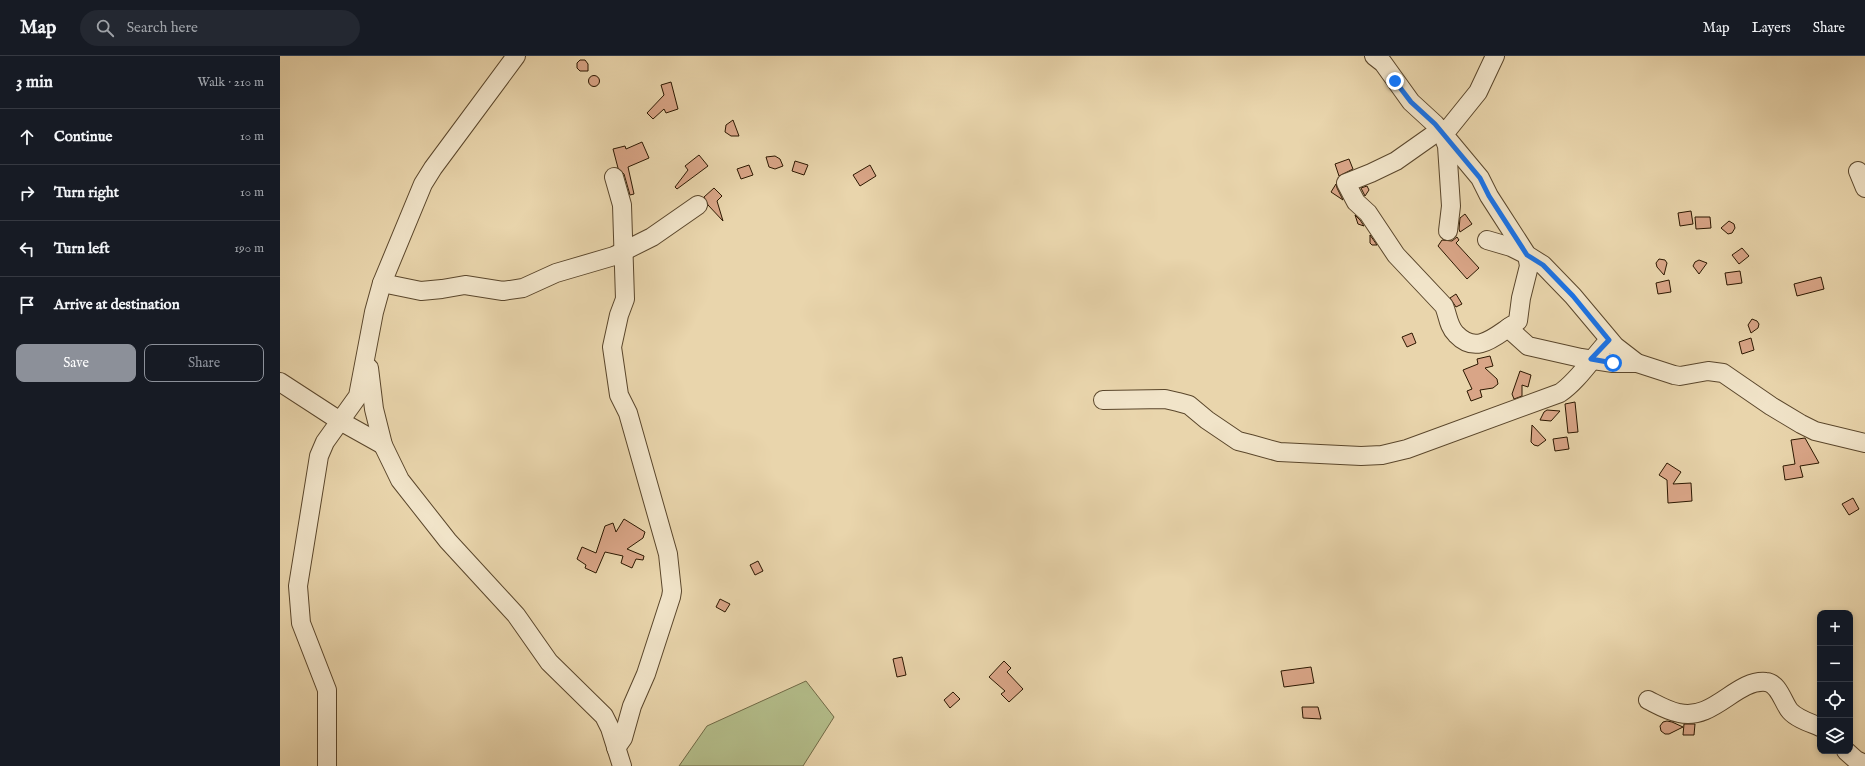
<!DOCTYPE html>
<html lang="en">
<head>
<meta charset="utf-8">
<style>
  :root { --surface:#171b24; --page:#242831; --text:#f1f3f6; --muted:#9ea1a6; --line:#363941; --accent:#8c9099 }
  body { margin:0; font-family:"IM FELL English",serif; background:var(--page); color:var(--text) }
  .controls { position:absolute; right:12px; bottom:12px; display:grid; overflow:hidden; border-radius:8px; box-shadow:0 2px 6px #0003 }
  .controls button { width:36px; height:36px; display:grid; place-items:center; padding:0; border:0; border-bottom:1px solid var(--line); background:var(--surface); color:var(--text); font:20px sans-serif }
  .stop { position:absolute; width:12px; height:12px; margin:-9px; border:3px solid #1a73e8; border-radius:50%; background:#fff }
  .stop.end { background:#1a73e8; border-color:#fff; box-shadow:0 1px 4px #0008 }
  .list { margin:0; padding:0; list-style:none }
  h2 { display:flex; justify-content:space-between; align-items:center; height:52px; margin:0; padding:0 16px; font-size:17px }
  h2 small { font-size:13px; font-weight:400; color:var(--muted) }
  .list li { display:grid; grid-template-columns:26px 1fr auto; gap:12px; align-items:center; box-sizing:border-box; height:56px; padding:0 16px; border-top:1px solid var(--line) }
  .list b { display:block; font-size:15px; white-space:nowrap }
  .list em { font-size:13px; font-style:normal; color:var(--muted) }
  .actions { display:flex; gap:8px; padding:12px 16px }
  .actions a { flex:1; padding:9px 0; border:1px solid var(--accent); border-radius:8px; text-align:center; font-size:14px; color:var(--accent) }
  .actions .main { background:var(--accent); color:#fff }
  .icon { flex:none; width:22px; height:22px; fill:none; stroke:currentColor; stroke-width:2; stroke-linecap:round; stroke-linejoin:round }
  .map { position:relative; flex:none; width:1585px; height:710px; overflow:hidden }
  header { display:flex; align-items:center; gap:24px; box-sizing:border-box; height:56px; padding:0 20px; background:var(--surface); border-bottom:1px solid var(--line) }
  header strong { font-size:19px }
  nav { display:flex; gap:22px; margin-inline-start:auto; font-size:14px }
  .search { width:280px; height:36px; background:var(--page); display:flex; align-items:center; gap:10px; box-sizing:border-box; padding:0 14px; border-radius:22px; color:var(--muted); font-size:15px }
  main { display:flex }
  aside { flex:1; background:var(--surface) }
  .map>svg:first-child { display:block }
  .green { fill:#b4be8b; stroke:#706a46 }
  .building { fill:#d9a587; stroke:#2b1700 }
  .lines { fill:none; stroke-linecap:round; stroke-linejoin:round }
  .minor-casing { stroke:#5a462b; stroke-width:20 }
  .minor { stroke:#f1e4c9; stroke-width:18 }
  .route { stroke:#1a73e8; stroke-width:5 }
</style>
</head>
<body>
<header>
<strong>Map</strong>
<div class="search"><svg class="icon" aria-label="search" viewBox="0 0 24 24"><circle cx="10" cy="10" r="6"/><path d="M15 15l6 6"/></svg>Search here</div>
<nav><a>Map</a><a>Layers</a><a>Share</a></nav>
</header>
<main>
<aside>
<h2>3 min<small>Walk · 210 m</small></h2>
<ul class="list">
<li><svg class="icon" aria-label="ahead" viewBox="0 0 24 24"><path d="M12 20V5M6 11l6-6 6 6"/></svg><div><b>Continue</b></div><em>10 m</em></li>
<li><svg class="icon" aria-label="right" viewBox="0 0 24 24"><path d="M7 20v-9h11M14 6l5 5-5 5"/></svg><div><b>Turn right</b></div><em>10 m</em></li>
<li><svg class="icon" aria-label="left" viewBox="0 0 24 24"><path d="M17 20v-9H6M10 6l-5 5 5 5"/></svg><div><b>Turn left</b></div><em>190 m</em></li>
<li><svg class="icon" aria-label="arrive" viewBox="0 0 24 24"><path d="M6 21V4h12l-3 4 3 4H6"/></svg><div><b>Arrive at destination</b></div></li>
</ul>
<div class="actions"><a class="main">Save</a><a>Share</a></div>
</aside>
<div class="map">
<svg width="1585" height="710" viewBox="0 0 1585 710">
  <rect width="100%" height="100%" fill="#e9d5ac"/>
  <filter id="stains"><feTurbulence type="fractalNoise" baseFrequency=".005" numOctaves="4"/><feColorMatrix values="0 0 0 0 .2 0 0 0 0 .09 0 0 0 0 .02 0 0 0 .5 -.17"/></filter>
  <radialGradient id="worn" r=".72"><stop offset=".6" stop-color="#630" stop-opacity="0"/><stop offset="1" stop-color="#630" stop-opacity=".3"/></radialGradient>
  <polygon class="green" points="526,625 554,661 523,710 399,710 427,670"/>
  <g class="building">
    <polygon points="300,4 305,4 308,8 308,15 300,15 297,12 297,7"/>
    <circle cx="314" cy="25" r="5.5"/>
    <polygon points="391,26 398,53 386,57 384,53 373,63 367,57 384,39 381,29"/>
    <polygon points="453,64 459,80 451,80 445,76 446,69"/>
    <polygon points="362,86 369,102 348,111 354,138 350,139 344,118 338,112 333,93 345,90 346,93"/>
    <polygon points="419,99 428,110 397,133 395,131 408,114 405,110"/>
    <polygon points="495,100 500,103 503,110 495,113 489,111 486,101"/>
    <polygon points="1069,103 1073,113 1059,120 1055,108"/>
    <polygon points="515,105 528,109 524,119 512,115"/>
    <polygon points="469,109 473,119 461,123 457,113"/>
    <polygon points="590,109 596,120 580,130 573,119"/>
    <polygon points="1056,128 1057,132 1063,144 1051,136"/>
    <polygon points="1087,130 1089,134 1085,140 1081,132"/>
    <polygon points="434,132 442,140 437,145 443,165 428,149 424,141"/>
    <polygon points="1411,155 1413,168 1400,170 1398,157"/>
    <polygon points="1185,158 1192,168 1180,176 1179,173 1180,162"/>
    <polygon points="1075,159 1080,164 1084,170 1078,168"/>
    <polygon points="1415,161 1430,161 1431,172 1416,173"/>
    <polygon points="1449,165 1454,168 1455,172 1452,177 1448,178 1441,172"/>
    <polygon points="1090,179 1097,189 1092,189 1090,187"/>
    <polygon points="1177,181 1179,184 1176,187 1199,212 1187,223 1158,190 1162,184 1172,185"/>
    <polygon points="1462,192 1469,200 1459,208 1452,199"/>
    <polygon points="1379,203 1385,204 1387,207 1384,219 1377,211 1376,207"/>
    <polygon points="1419,204 1427,207 1419,218 1413,210 1415,206"/>
    <polygon points="1460,215 1462,227 1447,229 1445,217"/>
    <polygon points="1541,221 1544,233 1517,240 1514,228"/>
    <polygon points="1389,224 1391,236 1378,238 1376,227"/>
    <polygon points="1176,238 1182,248 1176,251 1170,242"/>
    <polygon points="1472,263 1477,265 1479,268 1478,272 1471,277 1468,269"/>
    <polygon points="1132,277 1136,287 1127,291 1122,281"/>
    <polygon points="1471,282 1474,294 1462,298 1459,286"/>
    <polygon points="1210,300 1213,310 1205,312 1217,323 1218,328 1213,332 1200,334 1202,341 1191,345 1187,335 1192,333 1183,314 1198,308 1197,303"/>
    <polygon points="1240,315 1251,319 1248,331 1242,329 1242,340 1234,343 1232,338"/>
    <polygon points="1295,346 1298,376 1288,377 1285,348"/>
    <polygon points="1267,354 1280,355 1271,365 1260,364 1264,356"/>
    <polygon points="1252,369 1266,384 1258,390 1254,389 1251,386"/>
    <polygon points="1287,381 1289,393 1275,395 1273,383"/>
    <polygon points="1525,382 1539,407 1520,410 1523,421 1505,424 1503,410 1515,408 1511,384"/>
    <polygon points="1387,407 1401,416 1393,428 1411,427 1412,445 1388,447 1387,424 1379,419"/>
    <polygon points="1573,442 1579,453 1569,459 1562,448"/>
    <polygon points="344,463 365,476 363,482 347,493 364,500 363,504 356,503 352,512 341,507 343,500 325,496 316,517 305,512 306,509 297,503 302,491 316,497 325,470 333,467 336,476"/>
    <polygon points="478,505 483,515 475,519 470,509"/>
    <polygon points="440,543 450,548 445,556 436,551"/>
    <polygon points="622,601 626,619 617,621 613,603"/>
    <polygon points="724,605 731,612 727,616 743,633 729,646 721,638 725,635 709,621"/>
    <polygon points="1031,611 1034,627 1004,631 1001,615"/>
    <polygon points="673,636 680,643 670,652 664,644"/>
    <polygon points="1022,651 1038,651 1041,663 1023,662"/>
    <polygon points="1387,665 1392,666 1403,671 1389,678 1385,678 1381,675 1380,670 1383,666"/>
    <polygon points="1404,668 1415,668 1414,679 1403,679"/>
  </g>
  <g class="lines">
    <defs>
      <g id="minor">
        <polyline points="1094,0 1103,7 1131,46 1155,68 1200,122 1209,140 1247,199 1263,209 1293,240 1335,290 1357,307 1394,319 1400,320 1428,315 1443,317 1491,350 1521,368 1535,375 1585,387"/>
        <polyline points="1164,82 1167,90 1171,150 1168,175"/>
        <polyline points="1578,115 1585,132"/>
        <polyline points="334,121 342,149 345,243 339,259 332,291 339,339 348,357 388,498 392,535 391,541 366,618 352,650 343,682 336,692"/>
        <path d="M1207,184l24,7 16,8 2,11 -8,32 -3,23c-3,3 -6,4 -10,7 -16,11 -33,26 -52,6 -8,-8 -8,-19 -12,-28l-48,-51 -28,-42 -12,-11 -10,-19 25,-10 25,-12 44,-31 9,-2 29,-36 17,-36"/>
        <polyline points="102,227 141,235 162,233 185,229 223,235 243,232 276,217 334,200 372,181 418,149"/>
        <polyline points="1228,272 1248,290 1301,302 1333,307 1357,307"/>
        <polyline points="89,312 94,353 103,389 120,424 168,485 236,559 269,606 324,660 330,672 342,710"/>
        <polyline points="0,326 60,365 103,389"/>
        <path d="M823,344l62,-1 13,3 11,3 18,15 31,21 12,3 29,8 82,4 21,-1 25,-6 153,-56c18,-12 33,-36 49,-53"/>
        <path d="M1368,644c10,5 20,11 31,13 35,8 57,-34 87,-31 13,1 17,21 24,29 7,8 21,12 30,16"/>
        <polyline points="1566,695 1576,704 1585,708"/>
        <polyline points="47,710 47,634 21,567 18,530 39,400 45,386 78,340 94,256 102,227 143,128 153,112 236,0"/>
      </g>
    </defs>
    <use href="#minor" class="minor-casing"/>
    <use href="#minor" class="minor"/>
  </g>
  <g class="lines">
    <polyline class="route" points="1115,25 1131,46 1155,68 1200,122 1209,140 1247,199 1263,209 1293,240 1329,284 1311,303 1333,307"/>
  </g>
  <rect width="100%" height="100%" filter="url(#stains)"/>
  <rect width="100%" height="100%" fill="url(#worn)"/>
</svg>
<div class="controls">
<button>+</button>
<button>−</button>
<button><svg class="icon" aria-label="locate" viewBox="0 0 24 24"><circle cx="12" cy="12" r="6"/><path d="M12 2v4M12 18v4M2 12h4M18 12h4"/></svg></button>
<button><svg class="icon" aria-label="layers" viewBox="0 0 24 24"><path d="M12 4l9 5-9 5-9-5zM3 14l9 5 9-5"/></svg></button>
</div>
<div class="stop" style="left:1333px;top:307px"></div>
<div class="stop end" style="left:1115px;top:25px"></div>
</div>
</main>
</body>
</html>
